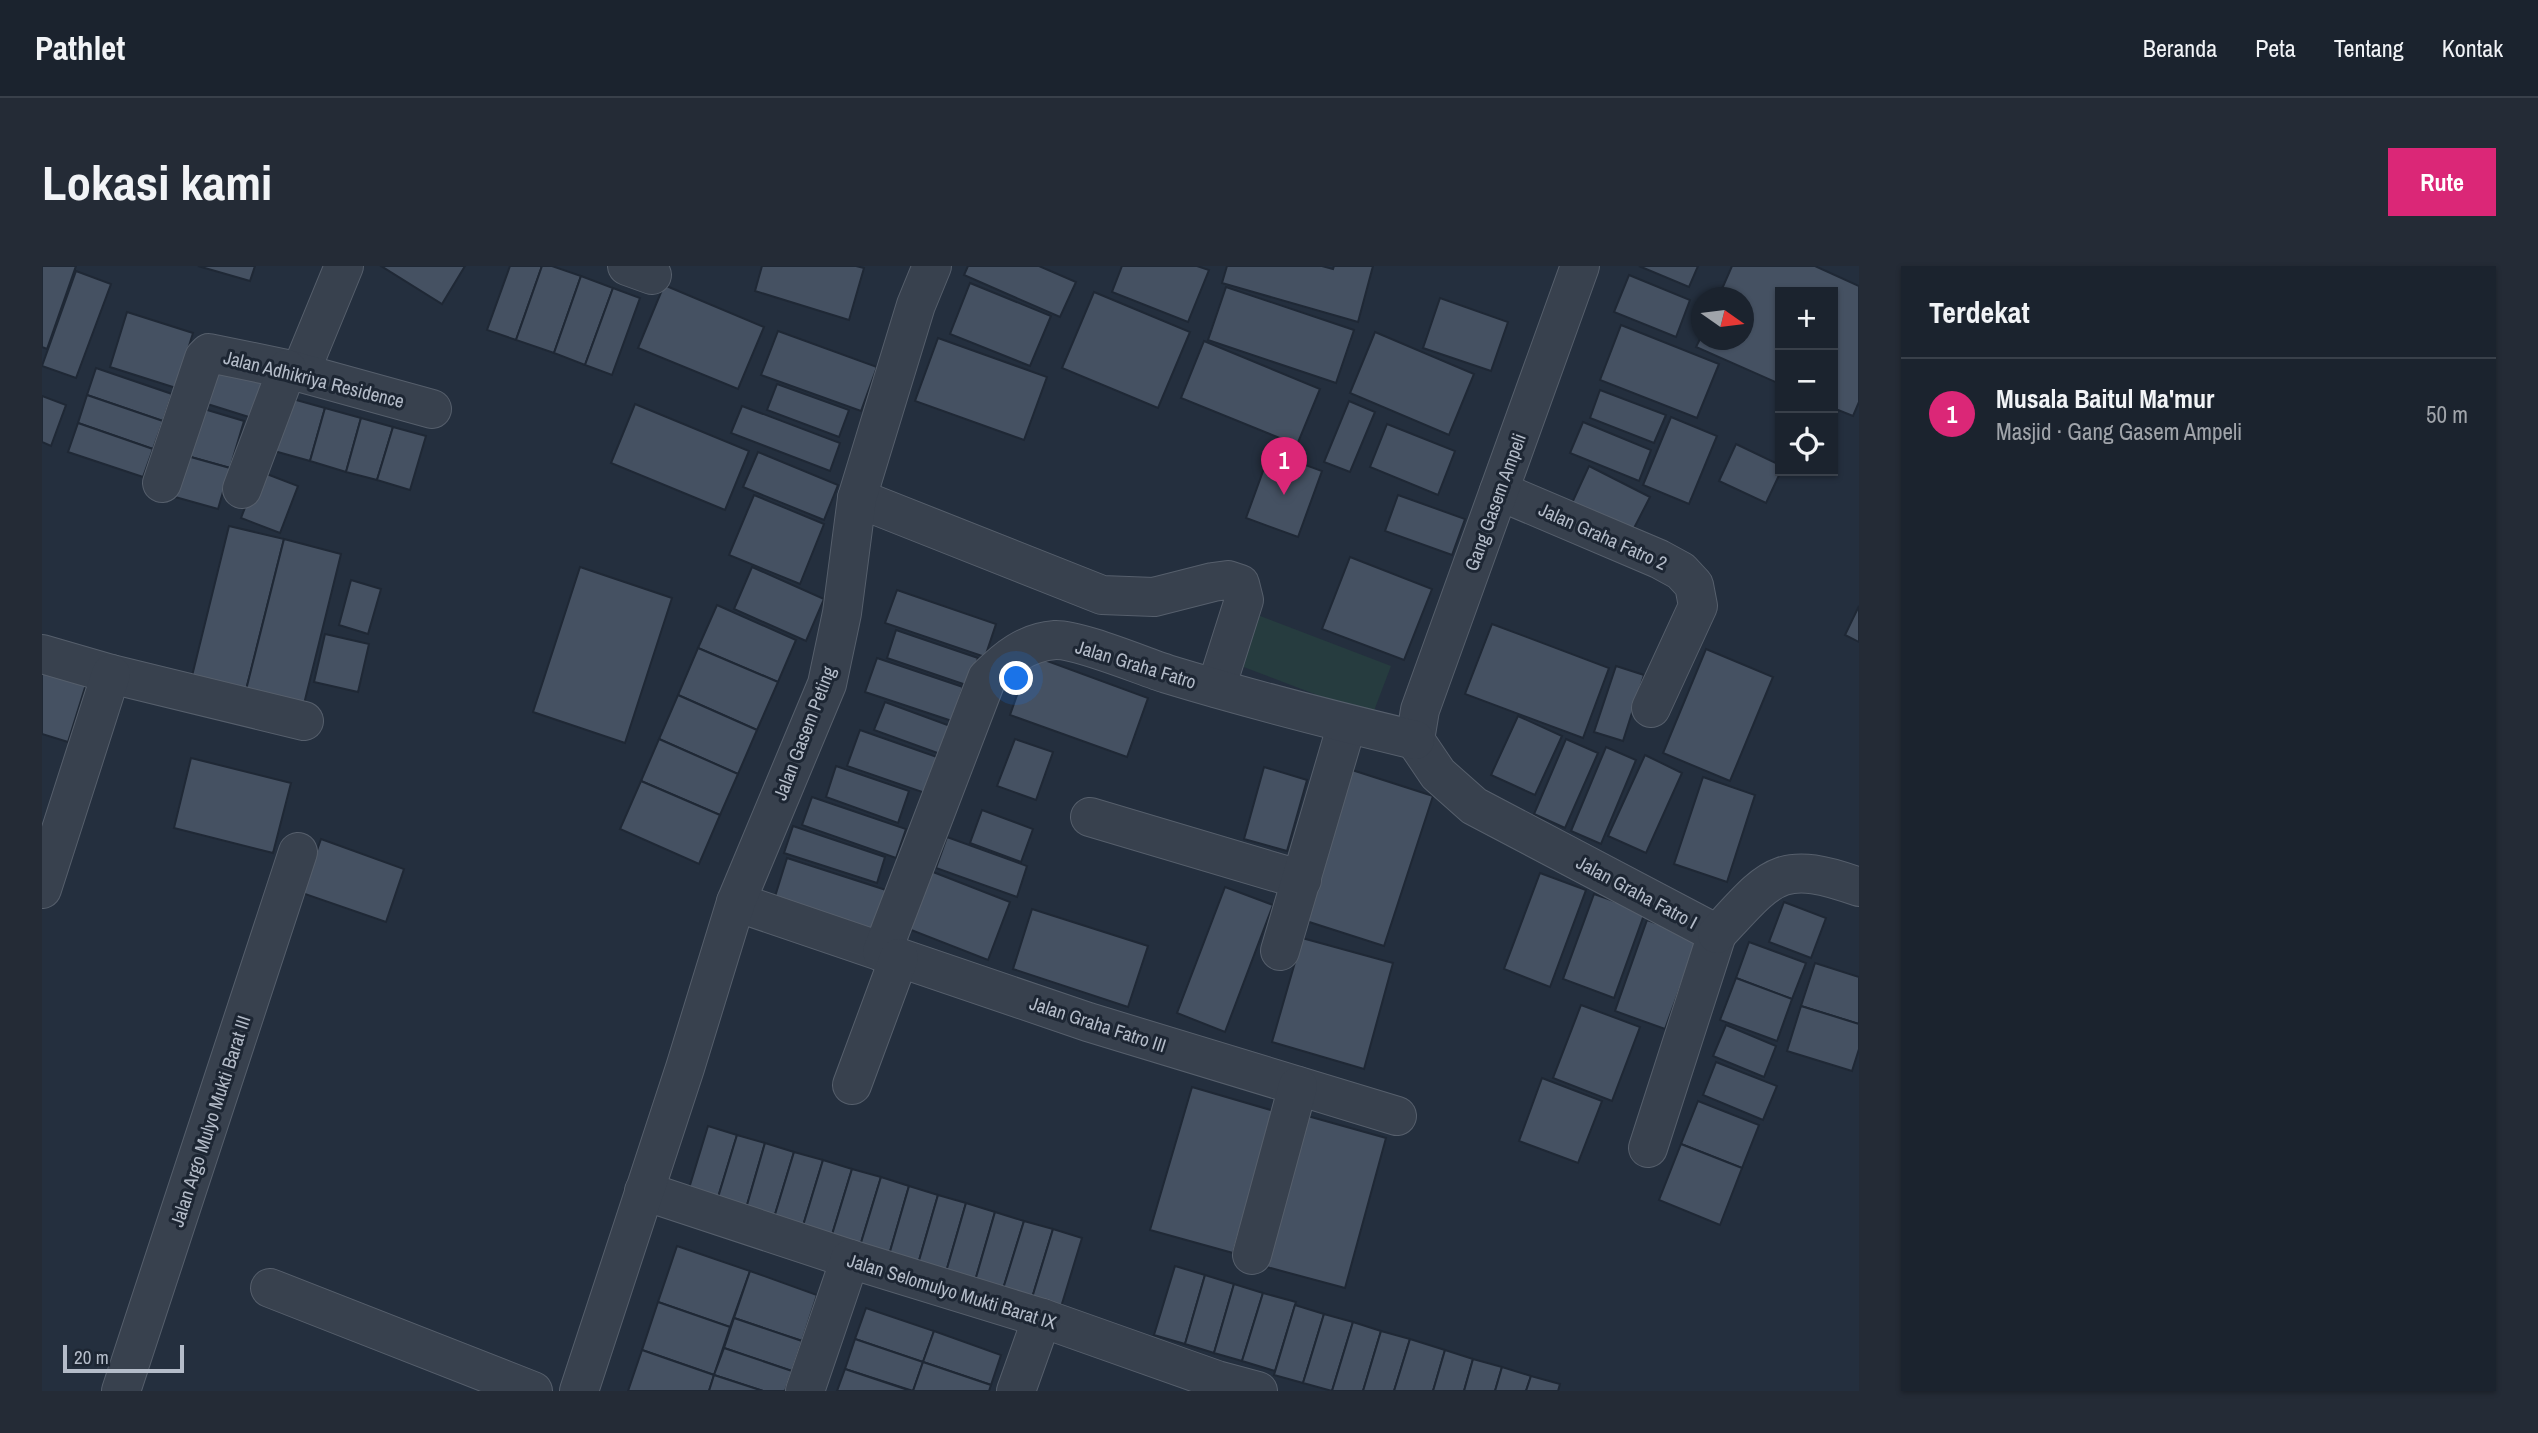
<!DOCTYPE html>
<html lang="id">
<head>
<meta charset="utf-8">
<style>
  :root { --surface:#1b232e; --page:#242b36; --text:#f1f3f6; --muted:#a0a4aa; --line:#39404a; --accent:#db2777 }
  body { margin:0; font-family:"Archivo Narrow",sans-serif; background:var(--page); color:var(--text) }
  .controls { position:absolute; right:21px; top:21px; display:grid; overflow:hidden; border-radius:0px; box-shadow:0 2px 5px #0004 }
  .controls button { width:63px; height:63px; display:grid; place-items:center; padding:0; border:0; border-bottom:2px solid var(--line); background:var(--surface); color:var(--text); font:35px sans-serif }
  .compass { position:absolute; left:1649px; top:21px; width:63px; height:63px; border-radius:50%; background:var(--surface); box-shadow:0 2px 5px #0004; rotate:104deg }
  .scale { position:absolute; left:21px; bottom:18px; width:121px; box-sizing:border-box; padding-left:7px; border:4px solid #b4bcc9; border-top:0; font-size:19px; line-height:24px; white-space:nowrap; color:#b4bcc9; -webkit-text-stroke:5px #1d2633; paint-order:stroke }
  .you { position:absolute; left:975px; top:413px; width:24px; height:24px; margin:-18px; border:5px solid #fff; border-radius:50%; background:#1a73e8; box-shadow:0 0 0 10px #1a73e833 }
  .badge { display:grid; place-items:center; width:46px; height:46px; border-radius:50%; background:var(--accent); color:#fff; font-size:23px; font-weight:700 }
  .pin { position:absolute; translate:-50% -58px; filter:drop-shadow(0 2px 4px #0008) }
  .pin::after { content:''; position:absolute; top:37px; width:24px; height:21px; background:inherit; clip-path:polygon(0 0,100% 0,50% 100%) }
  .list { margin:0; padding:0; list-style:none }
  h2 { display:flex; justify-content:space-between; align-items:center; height:91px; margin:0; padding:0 28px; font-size:30px }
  h2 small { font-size:23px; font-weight:400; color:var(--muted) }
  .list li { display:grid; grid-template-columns:46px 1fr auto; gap:21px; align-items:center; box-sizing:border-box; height:112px; padding:0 28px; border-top:2px solid var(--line) }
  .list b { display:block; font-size:26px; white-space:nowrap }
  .list p { margin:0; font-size:23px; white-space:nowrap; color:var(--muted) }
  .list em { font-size:23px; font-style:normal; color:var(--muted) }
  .icon { flex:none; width:38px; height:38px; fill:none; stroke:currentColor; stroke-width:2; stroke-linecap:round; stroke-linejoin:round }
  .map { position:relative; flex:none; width:1817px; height:1125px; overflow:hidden; border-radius:0px }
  header { display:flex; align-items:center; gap:42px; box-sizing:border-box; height:98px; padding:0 35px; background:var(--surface); border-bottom:2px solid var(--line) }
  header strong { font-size:33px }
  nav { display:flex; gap:38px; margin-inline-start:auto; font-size:24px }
  .intro { display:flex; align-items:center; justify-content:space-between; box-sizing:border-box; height:168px; padding:0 42px }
  h1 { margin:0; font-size:49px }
  .button { padding:18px 32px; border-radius:0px; background:var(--accent); color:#fff; font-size:24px; font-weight:700 }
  main { display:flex; gap:42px; padding:0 42px }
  aside { flex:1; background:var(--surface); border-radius:0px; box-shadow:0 2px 5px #0004 }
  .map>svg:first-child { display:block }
  .green { fill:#263c3f }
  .building { fill:#455162; stroke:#1f2835; stroke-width:2 }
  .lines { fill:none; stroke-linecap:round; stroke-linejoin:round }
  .minor-casing { stroke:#565f6c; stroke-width:40 }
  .minor { stroke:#38414e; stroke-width:38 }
  .labels { text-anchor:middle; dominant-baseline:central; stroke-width:6; stroke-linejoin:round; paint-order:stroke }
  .street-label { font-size:19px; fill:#b4bcc9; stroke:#1d2633 }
</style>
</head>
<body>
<header>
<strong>Pathlet</strong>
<nav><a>Beranda</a><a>Peta</a><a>Tentang</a><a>Kontak</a></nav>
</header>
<div class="intro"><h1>Lokasi kami</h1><a class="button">Rute</a></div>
<main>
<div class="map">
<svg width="1817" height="1125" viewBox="0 0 1817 1125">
  <rect width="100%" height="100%" fill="#242f3e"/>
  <polygon class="green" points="1213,348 1349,400 1330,450 1194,398"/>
  <g class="building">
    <polygon points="0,0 34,0 5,83 0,81"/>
    <polygon points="156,0 213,0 208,15"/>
    <polygon points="339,0 423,0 400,38"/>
    <polygon points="468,0 500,0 474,74 445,64"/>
    <polygon points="500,0 510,0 539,10 512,87 474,74"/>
    <polygon points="720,0 814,0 822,2 807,54 713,25"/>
    <polygon points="926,0 997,0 1034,16 1018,51 922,9"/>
    <polygon points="1080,0 1155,0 1167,4 1146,56 1070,26"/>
    <polygon points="1185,0 1280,0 1291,3 1292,0 1331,0 1316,56 1180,17"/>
    <polygon points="1597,0 1656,0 1647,21"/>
    <polygon points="1690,0 1773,0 1817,20 1817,136 1811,150 1791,142 1791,26 1738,26 1738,118 1654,81 1660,69 1660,74 1702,74 1702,32 1676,32"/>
    <polygon points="34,5 69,18 34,112 0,100"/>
    <polygon points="1587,9 1648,34 1634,71 1572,46"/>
    <polygon points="539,10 571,22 543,99 512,87"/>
    <polygon points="928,17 1009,50 988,100 908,68"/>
    <polygon points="622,19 722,61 696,123 596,82"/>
    <polygon points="1184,21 1312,64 1294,117 1166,74"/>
    <polygon points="571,22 598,32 570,109 543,99"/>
    <polygon points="1052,26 1148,66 1116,142 1020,102"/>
    <polygon points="1398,32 1466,56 1449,105 1381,82"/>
    <polygon points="85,46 151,67 134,122 68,101"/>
    <polygon points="1579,59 1677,98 1655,152 1558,114"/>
    <polygon points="736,65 835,101 819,145 719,109"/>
    <polygon points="1333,66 1432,108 1407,169 1308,127"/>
    <polygon points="896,72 1005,111 982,174 873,135"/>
    <polygon points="1162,75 1278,123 1255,179 1139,132"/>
    <polygon points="173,91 224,106 210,152 159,136"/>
    <polygon points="54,102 130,128 121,155 45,129"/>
    <polygon points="735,118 807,144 797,171 725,144"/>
    <polygon points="1558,124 1624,149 1612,177 1548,152"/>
    <polygon points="45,129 121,155 111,183 36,157"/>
    <polygon points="0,130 24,139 9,180 0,176"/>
    <polygon points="240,130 283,142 268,195 225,183"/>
    <polygon points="1307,135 1333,146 1308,206 1282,196"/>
    <polygon points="593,138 707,185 683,244 569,197"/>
    <polygon points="152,140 202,155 188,202 138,188"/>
    <polygon points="700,140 798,177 788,205 689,167"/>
    <polygon points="283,142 319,152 304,206 268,195"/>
    <polygon points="1629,151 1675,170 1647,238 1601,219"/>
    <polygon points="319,152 351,161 335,214 304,206"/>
    <polygon points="1541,156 1609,184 1597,215 1528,187"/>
    <polygon points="36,157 111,183 101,211 26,186"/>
    <polygon points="1345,158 1413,185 1396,229 1328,201"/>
    <polygon points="351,161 384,170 368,224 335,214"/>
    <polygon points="1694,178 1738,199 1739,205 1724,237 1677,215"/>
    <polygon points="716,186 796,219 782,254 701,221"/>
    <polygon points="1228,186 1280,205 1256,271 1204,252"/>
    <polygon points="138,188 188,202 176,243 126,229"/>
    <polygon points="1547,200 1608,231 1590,266 1530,237"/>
    <polygon points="217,205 256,220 238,267 199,252"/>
    <polygon points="712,229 782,258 758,318 687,289"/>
    <polygon points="1356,229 1423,253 1410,289 1343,265"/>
    <polygon points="187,260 242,273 204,424 150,410"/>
    <polygon points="242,273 299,288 262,438 204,424"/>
    <polygon points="1308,291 1390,323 1362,394 1280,363"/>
    <polygon points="538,301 630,332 583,477 491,446"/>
    <polygon points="710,301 782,333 764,375 692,343"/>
    <polygon points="309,314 339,323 326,368 297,359"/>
    <polygon points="855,324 954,358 943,391 843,357"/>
    <polygon points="675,339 754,374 736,416 656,382"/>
    <polygon points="1817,340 1817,376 1803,369"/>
    <polygon points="1450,358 1567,402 1541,472 1423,428"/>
    <polygon points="854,364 936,392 927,420 845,392"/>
    <polygon points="283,368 327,378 316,426 272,416"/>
    <polygon points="656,382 736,416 715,464 636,429"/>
    <polygon points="1664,383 1731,411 1688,515 1621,487"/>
    <polygon points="989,389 1106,432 1085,491 968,449"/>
    <polygon points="835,392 921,421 910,455 823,426"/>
    <polygon points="0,400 45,415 26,476 0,468"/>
    <polygon points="1574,400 1602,409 1581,475 1552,466"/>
    <polygon points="636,429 715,464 696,508 617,473"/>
    <polygon points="843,436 911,461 901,489 832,464"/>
    <polygon points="1476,450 1520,470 1493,529 1449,509"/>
    <polygon points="818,464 895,491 883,527 805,500"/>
    <polygon points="617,473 696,508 678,549 599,515"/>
    <polygon points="973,473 1011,486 994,534 955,520"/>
    <polygon points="1524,473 1556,487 1523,562 1492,548"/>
    <polygon points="1564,481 1594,494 1559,578 1529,565"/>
    <polygon points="1603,489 1640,507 1604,587 1566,570"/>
    <polygon points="149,492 249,517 231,587 132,562"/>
    <polygon points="794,500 867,525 856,557 784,531"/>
    <polygon points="1222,501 1265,514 1245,585 1202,573"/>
    <polygon points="1310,504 1391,530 1342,680 1261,654"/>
    <polygon points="1661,511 1713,529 1685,616 1632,598"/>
    <polygon points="599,515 678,549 657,598 578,563"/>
    <polygon points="770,531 864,563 854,592 760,559"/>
    <polygon points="940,544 991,563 979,596 928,577"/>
    <polygon points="751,560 843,591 835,617 742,587"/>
    <polygon points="905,571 985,600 975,631 894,602"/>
    <polygon points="279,573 362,603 344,656 260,627"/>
    <polygon points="745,592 844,624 829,670 731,637"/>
    <polygon points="886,604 968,636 946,694 864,662"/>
    <polygon points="1498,607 1544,624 1508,721 1462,703"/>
    <polygon points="1183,621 1231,639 1183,766 1135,747"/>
    <polygon points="1552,628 1603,646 1572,732 1521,713"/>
    <polygon points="1742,636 1784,652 1769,692 1727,676"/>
    <polygon points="990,643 1106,680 1086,741 971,703"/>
    <polygon points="1605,654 1656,672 1623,763 1573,745"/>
    <polygon points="1260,672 1351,697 1322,803 1230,776"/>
    <polygon points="1707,676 1764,697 1750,733 1694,712"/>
    <polygon points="1773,697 1817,711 1817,758 1759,740"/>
    <polygon points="1694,712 1750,733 1735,775 1678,754"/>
    <polygon points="1539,739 1598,761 1570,835 1511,812"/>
    <polygon points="1759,740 1817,758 1817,783 1810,805 1745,785"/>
    <polygon points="1684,759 1734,780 1722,811 1671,790"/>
    <polygon points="1674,796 1735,820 1721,854 1661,829"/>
    <polygon points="1500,812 1560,835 1536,897 1477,875"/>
    <polygon points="1150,821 1232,845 1191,987 1108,964"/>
    <polygon points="1656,835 1717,859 1700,902 1639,878"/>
    <polygon points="1262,849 1344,872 1303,1022 1221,1000"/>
    <polygon points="666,860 695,869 674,938 645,929"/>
    <polygon points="695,869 723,877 703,946 674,938"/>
    <polygon points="723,877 752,886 731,955 703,946"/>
    <polygon points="1639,878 1700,902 1678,959 1617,934"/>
    <polygon points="752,886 781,894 760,963 731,955"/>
    <polygon points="781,894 810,903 789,972 760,963"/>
    <polygon points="810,903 839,911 818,980 789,972"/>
    <polygon points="839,911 867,920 847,989 818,980"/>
    <polygon points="867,920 896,929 876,998 847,989"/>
    <polygon points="896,929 924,937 904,1006 876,998"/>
    <polygon points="924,937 953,946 933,1015 904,1006"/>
    <polygon points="953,946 982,955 961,1023 933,1015"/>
    <polygon points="982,955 1011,963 990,1032 961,1023"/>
    <polygon points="1011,963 1040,972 1019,1041 990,1032"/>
    <polygon points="635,980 708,1005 688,1061 616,1036"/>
    <polygon points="1133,1000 1163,1009 1143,1078 1112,1069"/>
    <polygon points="708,1005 775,1029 760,1075 692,1052"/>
    <polygon points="1163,1009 1192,1018 1172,1087 1143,1078"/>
    <polygon points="1192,1018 1221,1027 1200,1095 1172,1087"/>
    <polygon points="1221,1027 1254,1036 1233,1105 1200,1095"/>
    <polygon points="616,1036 688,1061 672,1109 600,1084"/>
    <polygon points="1253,1039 1282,1048 1261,1117 1232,1109"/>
    <polygon points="824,1042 892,1065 881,1096 813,1073"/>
    <polygon points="1282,1048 1311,1056 1290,1125 1261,1117"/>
    <polygon points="692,1052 760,1075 750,1105 682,1082"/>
    <polygon points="1311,1056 1339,1065 1321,1125 1290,1125"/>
    <polygon points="892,1065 959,1089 949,1119 881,1096"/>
    <polygon points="1339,1065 1368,1073 1352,1125 1321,1125"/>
    <polygon points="813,1073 881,1096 871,1125 803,1103"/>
    <polygon points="1368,1073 1403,1084 1391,1125 1352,1125"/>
    <polygon points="682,1082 750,1105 743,1125 721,1125 672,1109"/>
    <polygon points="600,1084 672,1109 667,1125 586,1125"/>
    <polygon points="1403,1084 1431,1093 1422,1125 1391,1125"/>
    <polygon points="1431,1093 1460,1101 1453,1125 1422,1125"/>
    <polygon points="881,1096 949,1119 947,1125 871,1125"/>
    <polygon points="1460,1101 1489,1110 1484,1125 1453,1125"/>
    <polygon points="803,1103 869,1125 795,1125"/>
    <polygon points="672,1109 721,1125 667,1125"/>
    <polygon points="1489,1110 1518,1118 1516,1125 1484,1125"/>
  </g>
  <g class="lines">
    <defs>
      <g id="minor">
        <polyline points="585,0 610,9"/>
        <polyline points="258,107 302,0"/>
        <polyline points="120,217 162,92 167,87 245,103 390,143"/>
        <polyline points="200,223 245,103"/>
        <polyline points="1457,225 1617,293 1639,305 1652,319 1656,340 1609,442"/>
        <polyline points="815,232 1060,329 1112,331 1171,316 1186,314 1198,318 1202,334 1174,422"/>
        <polyline points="0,388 69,408 262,455"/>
        <polyline points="1373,474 1396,508 1432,540 1675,668 1606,882"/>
        <polyline points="1373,474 1378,444 1538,0"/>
        <polyline points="1048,551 1260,614"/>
        <polyline points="0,623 69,408"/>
        <polyline points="694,636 1046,756 1355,850"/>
        <path d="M1675,668c54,-58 62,-76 142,-47"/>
        <polyline points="1238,685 1305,458"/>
        <path d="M840,686l105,-274c19,-19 39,-36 68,-38 23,-1 87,26 112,34 82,25 165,46 248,66"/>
        <polyline points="810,819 857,692"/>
        <polyline points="602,925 808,993 1000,1052 1175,1114 1216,1125"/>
        <polyline points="1210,989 1256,820"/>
        <polyline points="228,1022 491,1125"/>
        <polyline points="79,1125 256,586"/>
        <polyline points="537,1125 643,802 694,636 785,418 800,347 815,232 874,39 890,0"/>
        <polyline points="763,1125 808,993"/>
        <polyline points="974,1125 1000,1052"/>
      </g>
    </defs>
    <use href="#minor" class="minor-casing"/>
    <use href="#minor" class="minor"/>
  </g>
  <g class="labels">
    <g class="street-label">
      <text transform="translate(272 113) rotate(14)">Jalan Adhikriya Residence</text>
      <text transform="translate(1453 236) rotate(-70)">Gang Gasem Ampeli</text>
      <text transform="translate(1561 270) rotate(24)">Jalan Graha Fatro 2</text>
      <text transform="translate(1094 398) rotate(17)">Jalan Graha Fatro</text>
      <text transform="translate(762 467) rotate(-69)">Jalan Gasem Peting</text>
      <text transform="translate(1595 626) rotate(28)">Jalan Graha Fatro I</text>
      <text transform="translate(1056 758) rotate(18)">Jalan Graha Fatro III</text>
      <text transform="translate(168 855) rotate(-72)">Jalan Argo Mulyo Mukti Barat III</text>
      <text transform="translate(910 1025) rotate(17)">Jalan Selomulyo Mukti Barat IX</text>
    </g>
  </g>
</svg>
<div class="controls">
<button>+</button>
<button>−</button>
<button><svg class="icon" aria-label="locate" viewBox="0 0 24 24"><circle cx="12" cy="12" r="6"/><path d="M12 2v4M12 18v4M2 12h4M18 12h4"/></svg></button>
</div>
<svg class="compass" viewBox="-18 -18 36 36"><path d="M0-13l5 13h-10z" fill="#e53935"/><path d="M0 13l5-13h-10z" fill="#a0a4aa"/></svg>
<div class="scale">20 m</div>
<div class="you"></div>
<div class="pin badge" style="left:1242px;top:229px">1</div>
</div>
<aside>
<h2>Terdekat<small></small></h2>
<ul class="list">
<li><span class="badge">1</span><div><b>Musala Baitul Ma'mur</b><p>Masjid · Gang Gasem Ampeli</p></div><em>50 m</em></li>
</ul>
</aside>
</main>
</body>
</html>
